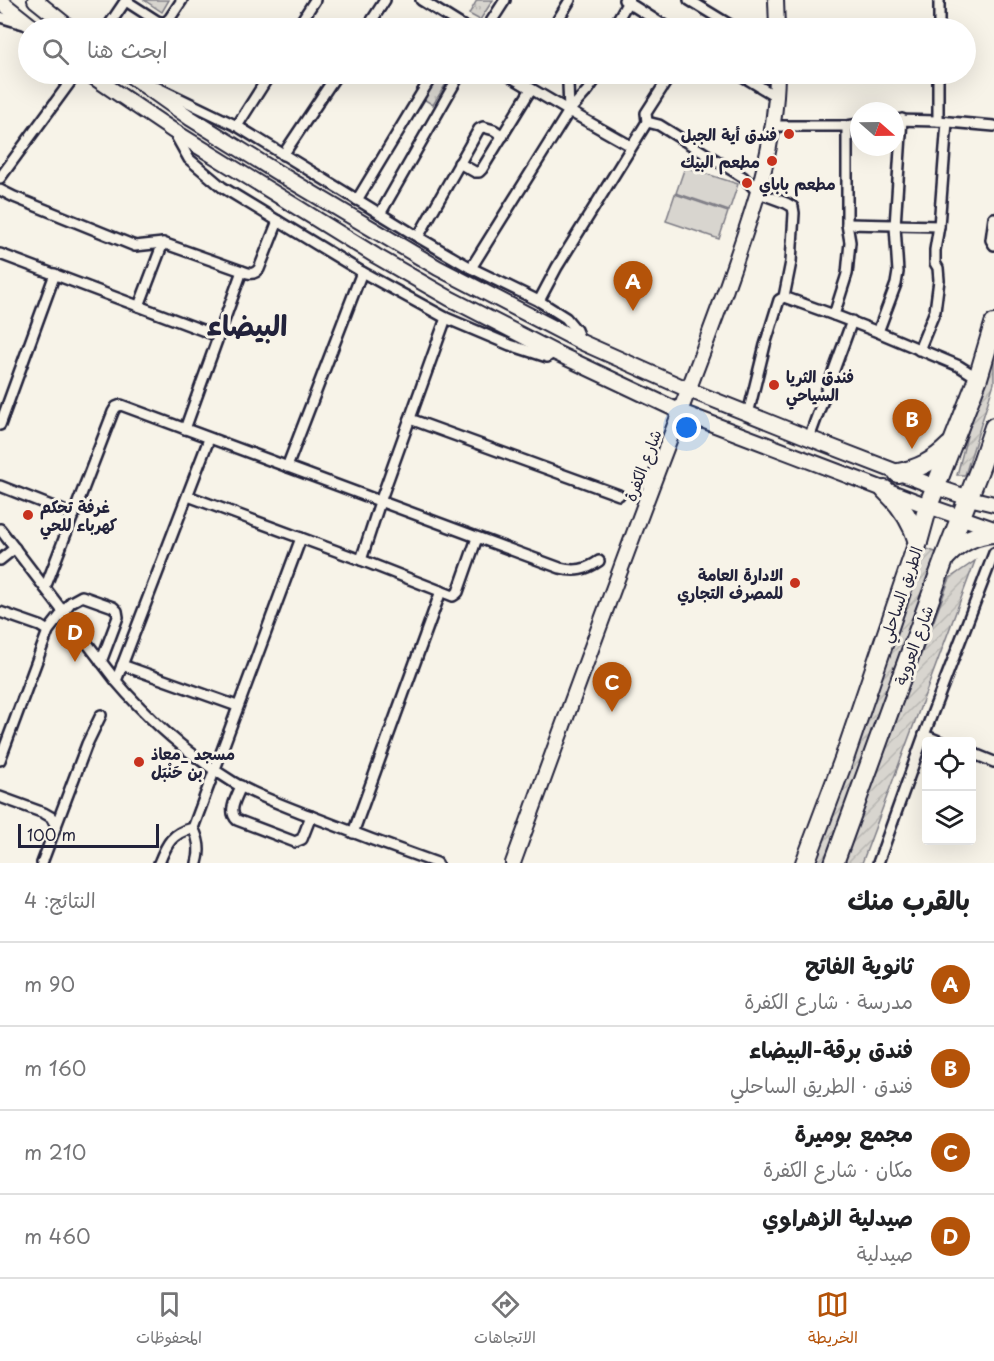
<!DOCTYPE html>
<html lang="ar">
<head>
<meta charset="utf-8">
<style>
  :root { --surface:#fff; --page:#f2f2f2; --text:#202124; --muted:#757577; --line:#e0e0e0; --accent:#b45309 }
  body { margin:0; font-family:"Playpen Sans","Playpen Sans Arabic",sans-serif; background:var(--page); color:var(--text); direction:rtl }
  .controls { position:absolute; right:18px; bottom:18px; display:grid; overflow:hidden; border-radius:6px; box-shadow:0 6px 24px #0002 }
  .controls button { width:54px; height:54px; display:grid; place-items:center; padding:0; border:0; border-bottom:2px solid var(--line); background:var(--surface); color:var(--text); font:30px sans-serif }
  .compass { position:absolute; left:850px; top:102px; width:54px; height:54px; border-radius:50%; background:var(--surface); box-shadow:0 6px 24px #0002; rotate:110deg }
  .scale { position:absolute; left:18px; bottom:15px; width:141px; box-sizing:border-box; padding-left:6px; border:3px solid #22223b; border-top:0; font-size:16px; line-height:21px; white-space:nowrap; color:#22223b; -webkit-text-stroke:4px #f7f3e8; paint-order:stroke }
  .you { position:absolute; left:687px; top:428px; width:21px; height:21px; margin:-15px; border:4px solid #fff; border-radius:50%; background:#1a73e8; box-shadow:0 0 0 9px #1a73e833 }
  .badge { display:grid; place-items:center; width:39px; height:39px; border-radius:50%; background:var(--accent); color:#fff; font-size:20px; font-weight:700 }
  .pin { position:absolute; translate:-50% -50px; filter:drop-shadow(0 2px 3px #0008) }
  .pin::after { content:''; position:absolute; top:32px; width:21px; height:18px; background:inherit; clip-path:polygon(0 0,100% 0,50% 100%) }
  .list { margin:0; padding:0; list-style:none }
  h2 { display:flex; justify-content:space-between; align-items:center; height:78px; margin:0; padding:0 24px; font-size:26px }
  h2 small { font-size:20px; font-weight:400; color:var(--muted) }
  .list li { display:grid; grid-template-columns:39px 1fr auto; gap:18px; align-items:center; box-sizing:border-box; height:84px; padding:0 24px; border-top:2px solid var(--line) }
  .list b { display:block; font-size:22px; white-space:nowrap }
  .list p { margin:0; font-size:20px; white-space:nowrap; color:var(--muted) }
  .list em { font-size:20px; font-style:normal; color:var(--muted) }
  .icon { flex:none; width:33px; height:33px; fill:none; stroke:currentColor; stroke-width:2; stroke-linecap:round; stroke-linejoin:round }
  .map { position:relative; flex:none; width:994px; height:863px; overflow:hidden; direction:ltr }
  .search { position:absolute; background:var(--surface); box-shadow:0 6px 24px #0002; left:18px; right:18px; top:18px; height:66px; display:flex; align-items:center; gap:15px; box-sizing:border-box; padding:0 21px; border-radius:33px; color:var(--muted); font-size:22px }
  .sheet { height:414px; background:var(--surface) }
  nav { display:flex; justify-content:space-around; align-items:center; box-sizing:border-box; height:84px; border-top:2px solid var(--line); background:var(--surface); font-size:16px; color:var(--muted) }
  nav a { display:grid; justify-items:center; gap:3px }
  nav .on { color:var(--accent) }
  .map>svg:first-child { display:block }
  .grass { fill:url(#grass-tufts); stroke:#7d7c85; stroke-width:1.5 }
  .garden { fill:url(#garden-furrows); stroke:#7d7c85; stroke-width:1.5 }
  .pitch { fill:#d8d5cf; stroke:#7d7c85; stroke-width:1.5 }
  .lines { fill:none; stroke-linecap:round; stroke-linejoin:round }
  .street-casing { stroke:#22223b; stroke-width:14 }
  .secondary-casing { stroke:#22223b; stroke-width:18 }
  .highway-casing { stroke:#22223b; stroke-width:22 }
  .street { stroke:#f7f3e8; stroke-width:9 }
  .secondary { stroke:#f7f3e8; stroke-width:14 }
  .highway { stroke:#f7f3e8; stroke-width:18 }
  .poi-dot { fill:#c8321e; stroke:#f7f3e8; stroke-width:2 }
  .labels { text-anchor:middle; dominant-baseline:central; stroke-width:6; stroke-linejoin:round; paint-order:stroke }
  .poi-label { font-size:16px; font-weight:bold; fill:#22223b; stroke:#f7f3e8; text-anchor:start }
  .street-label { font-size:16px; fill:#22223b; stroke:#f7f3e8 }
  .town-label { font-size:28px; font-weight:bold; fill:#22223b; stroke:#f7f3e8 }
</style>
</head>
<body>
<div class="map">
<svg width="994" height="863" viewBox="0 0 994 863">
  <defs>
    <pattern id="grass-tufts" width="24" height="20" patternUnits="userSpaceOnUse" patternTransform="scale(1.5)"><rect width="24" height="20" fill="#d8d5cf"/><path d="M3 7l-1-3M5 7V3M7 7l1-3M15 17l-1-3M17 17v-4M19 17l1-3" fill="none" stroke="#b9b7b3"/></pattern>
    <pattern id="garden-furrows" width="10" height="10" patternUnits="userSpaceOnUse" patternTransform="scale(1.5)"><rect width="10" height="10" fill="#d8d5cf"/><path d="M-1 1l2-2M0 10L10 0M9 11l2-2" fill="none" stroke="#b9b7b3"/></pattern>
  </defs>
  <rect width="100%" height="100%" fill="#f7f3e8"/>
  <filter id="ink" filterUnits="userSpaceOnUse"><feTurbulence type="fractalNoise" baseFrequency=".0167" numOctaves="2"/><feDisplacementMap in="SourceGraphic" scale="12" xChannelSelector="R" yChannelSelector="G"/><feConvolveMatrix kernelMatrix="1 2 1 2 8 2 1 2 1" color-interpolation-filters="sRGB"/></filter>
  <g filter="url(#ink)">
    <g class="grass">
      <polygon points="144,0 169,0 162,12"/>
      <polygon points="477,0 493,0 480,20 469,14"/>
      <polygon points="437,74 452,74 433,105 422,98"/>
    </g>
    <g class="garden">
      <polygon points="994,329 994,383 965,475 957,475"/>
      <polygon points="927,549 938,553 825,863 809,863"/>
      <polygon points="975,561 862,863 842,863 950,578"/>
    </g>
    <g class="pitch">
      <polygon points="685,167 738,184 729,211 676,193"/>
      <polygon points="675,194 728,212 719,239 666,221"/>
    </g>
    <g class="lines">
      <defs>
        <g id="street">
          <polyline points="421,0 466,28"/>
          <polyline points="624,0 668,28"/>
          <polyline points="689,0 735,28"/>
          <polyline points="126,1 157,21 165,23 170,18 182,0"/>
          <polyline points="0,17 27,25"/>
          <polyline points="107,28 126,0"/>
          <polyline points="297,28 315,0"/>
          <polyline points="367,28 385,0"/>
          <polyline points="487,28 505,0"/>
          <polyline points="553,28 570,0"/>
          <polyline points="613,28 629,0"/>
          <polyline points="939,28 939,0"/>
          <polyline points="506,74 569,111 631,146"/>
          <polyline points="739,74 777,97"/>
          <polyline points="152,85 237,126 418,237 471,268 539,301 566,318 576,330 581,342"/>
          <polyline points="569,111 568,83 571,74"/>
          <polyline points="895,120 938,121 994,126"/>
          <polyline points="938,121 938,74"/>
          <polyline points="647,122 659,125 743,177 759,193 786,203 793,207 794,213 791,262 784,297 779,300 765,345 748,414"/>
          <polyline points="237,126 270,74"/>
          <polyline points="774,126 847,126 859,124"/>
          <polyline points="847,126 847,224 850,242 847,274 834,315 878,332 959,366 978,378"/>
          <polyline points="175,134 189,159 222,187 362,272 446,318 510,345 547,357 554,352"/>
          <polyline points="283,155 337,74"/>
          <polyline points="459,163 475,172 479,172 482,169 531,89"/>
          <polyline points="0,178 76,74"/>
          <polyline points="0,190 14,197 135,246 163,243 242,271"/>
          <polyline points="357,200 433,74"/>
          <polyline points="380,214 460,74"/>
          <polyline points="994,218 991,240 994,245"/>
          <polyline points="847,224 939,226"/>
          <polyline points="418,237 479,129 483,127 494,130 503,136"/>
          <polyline points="0,254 218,336"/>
          <polyline points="471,268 569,111 588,90 599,74"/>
          <polyline points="784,297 834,315"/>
          <polyline points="539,301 557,267 647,122 646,113 671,74"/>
          <polyline points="139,306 163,243"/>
          <polyline points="878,332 896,284 898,272 895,226 902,119"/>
          <polyline points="919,350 935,311 939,280 938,268 935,263 935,250 939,226 947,122"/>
          <polyline points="410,419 619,495"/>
          <polyline points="0,425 55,274"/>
          <path d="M185,429l57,-158c7,3 12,4 17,-2l19,-48"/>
          <polyline points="809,438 852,321"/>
          <polyline points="287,467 362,272"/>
          <polyline points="0,486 74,515"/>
          <polyline points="188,496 301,538"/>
          <path d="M0,529l116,152c33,39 73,74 117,101 23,14 50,23 75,33 43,17 86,33 129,48"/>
          <polyline points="0,560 15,548"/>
          <polyline points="361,560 453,596 456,594 458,592 477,538"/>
          <path d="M45,588l68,-176 3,-5 5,-2 439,163c15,4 26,2 39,-7"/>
          <polyline points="0,612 40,626 48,631"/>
          <polyline points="122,665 237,706"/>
          <polyline points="116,681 209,439"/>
          <polyline points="924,735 941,742"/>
          <polyline points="972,753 994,762"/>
          <polyline points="0,760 48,631 71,602 82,596 113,607 117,611 118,617 101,662"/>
          <path d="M241,786c-4,11 -14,25 -4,34l58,22 7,-3 9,-23"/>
          <polyline points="0,797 44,813 51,817 56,826"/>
          <path d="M193,828c6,11 8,22 4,35"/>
          <polyline points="353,833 441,591"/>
          <polyline points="42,863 87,744 101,715"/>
          <path d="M159,863c8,-20 13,-30 34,-35l108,-290 60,22 19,-58 66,-184"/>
          <polyline points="878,863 924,735 994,553"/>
        </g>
        <g id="secondary">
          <polyline points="35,0 70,28"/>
          <polyline points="776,0 777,28"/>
          <polyline points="0,1 34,28"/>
          <polyline points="89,74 172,130 376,256 449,298 554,352 681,412 928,506 994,529"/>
          <polyline points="128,74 190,118 275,171 438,268 581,342 689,390 809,438 936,487 969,498 994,504"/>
          <path d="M513,863c49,-135 98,-270 149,-404 22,-57 43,-113 64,-170 25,-72 50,-139 51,-215"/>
        </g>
        <g id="highway">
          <path d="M898,473c21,-4 36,-12 51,-27"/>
          <path d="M885,490c16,15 27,31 33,52"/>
          <path d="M947,556c12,-13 28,-22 47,-23"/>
          <polyline points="805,863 844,759 918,542 928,506 978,378 994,324"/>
          <polyline points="834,863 944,560 981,465 994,427"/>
        </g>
      </defs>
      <use href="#street" class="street-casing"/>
      <use href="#secondary" class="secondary-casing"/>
      <use href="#highway" class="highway-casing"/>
      <use href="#street" class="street"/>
      <use href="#secondary" class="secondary"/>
      <use href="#highway" class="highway"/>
    </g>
  </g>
  <g class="poi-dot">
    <circle cx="789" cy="134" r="6"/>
    <circle cx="772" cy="161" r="6"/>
    <circle cx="747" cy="183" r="6"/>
    <circle cx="774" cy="385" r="6"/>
    <circle cx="28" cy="515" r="6"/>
    <circle cx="795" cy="583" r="6"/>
    <circle cx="139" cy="762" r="6"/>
  </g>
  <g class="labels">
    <g class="poi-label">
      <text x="777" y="134" text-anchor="end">فندق أية الجبل</text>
      <text x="760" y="161" text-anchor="end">مطعم البيك</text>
      <text x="759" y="183">مطعم باباي</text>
      <text x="786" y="376">فندق الثريا<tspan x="786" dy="18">السياحي</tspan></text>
      <text x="40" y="506">غرفة تحكم<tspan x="40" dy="18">كهرباء للحي</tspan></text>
      <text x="783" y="574" text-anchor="end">الادارة العامة<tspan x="783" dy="18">للمصرف التجاري</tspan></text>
      <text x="151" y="753">مسجد _معاذ<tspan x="151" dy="18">بن حَنْبَل</tspan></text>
    </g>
    <g class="street-label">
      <text transform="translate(642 465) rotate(-69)">شارع الكفرة</text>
      <text transform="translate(900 594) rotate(-71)">الطريق الساحلي</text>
      <text transform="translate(913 645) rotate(-70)">شارع العروبة</text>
    </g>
    <g class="town-label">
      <text x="247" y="324">البيضاء</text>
    </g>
  </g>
</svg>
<div class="controls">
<button><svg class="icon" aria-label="locate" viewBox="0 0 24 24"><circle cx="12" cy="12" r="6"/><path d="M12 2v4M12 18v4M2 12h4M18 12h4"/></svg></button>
<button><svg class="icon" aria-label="layers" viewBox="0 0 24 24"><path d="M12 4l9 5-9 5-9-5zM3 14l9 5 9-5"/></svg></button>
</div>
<svg class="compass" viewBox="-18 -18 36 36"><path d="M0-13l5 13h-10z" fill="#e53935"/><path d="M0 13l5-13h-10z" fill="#757577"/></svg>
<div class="scale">100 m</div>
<div class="you"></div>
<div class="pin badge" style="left:633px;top:311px">A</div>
<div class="pin badge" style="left:912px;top:449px">B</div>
<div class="pin badge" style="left:612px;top:712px">C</div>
<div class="pin badge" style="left:75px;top:662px">D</div>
<div class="search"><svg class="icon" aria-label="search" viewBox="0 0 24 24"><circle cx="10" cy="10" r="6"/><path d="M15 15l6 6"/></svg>ابحث هنا</div>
</div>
<section class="sheet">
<h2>بالقرب منك<small>النتائج: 4</small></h2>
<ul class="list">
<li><span class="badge">A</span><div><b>ثانوية الفاتح</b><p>مدرسة · شارع الكفرة</p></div><em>90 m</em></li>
<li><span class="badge">B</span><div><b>فندق برقة-البيضاء</b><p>فندق · الطريق الساحلي</p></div><em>160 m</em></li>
<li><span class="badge">C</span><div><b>مجمع بوميرة</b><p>مكان · شارع الكفرة</p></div><em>210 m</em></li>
<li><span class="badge">D</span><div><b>صيدلية الزهراوي</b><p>صيدلية</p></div><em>460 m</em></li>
</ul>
</section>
<nav>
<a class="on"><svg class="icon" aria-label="map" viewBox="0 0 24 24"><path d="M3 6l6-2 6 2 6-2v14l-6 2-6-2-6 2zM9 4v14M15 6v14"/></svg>الخريطة</a>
<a><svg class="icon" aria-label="directions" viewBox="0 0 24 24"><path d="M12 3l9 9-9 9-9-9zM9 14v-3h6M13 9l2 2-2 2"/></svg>الاتجاهات</a>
<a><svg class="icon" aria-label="saved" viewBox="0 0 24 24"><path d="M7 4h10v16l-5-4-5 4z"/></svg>المحفوظات</a>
</nav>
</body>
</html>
